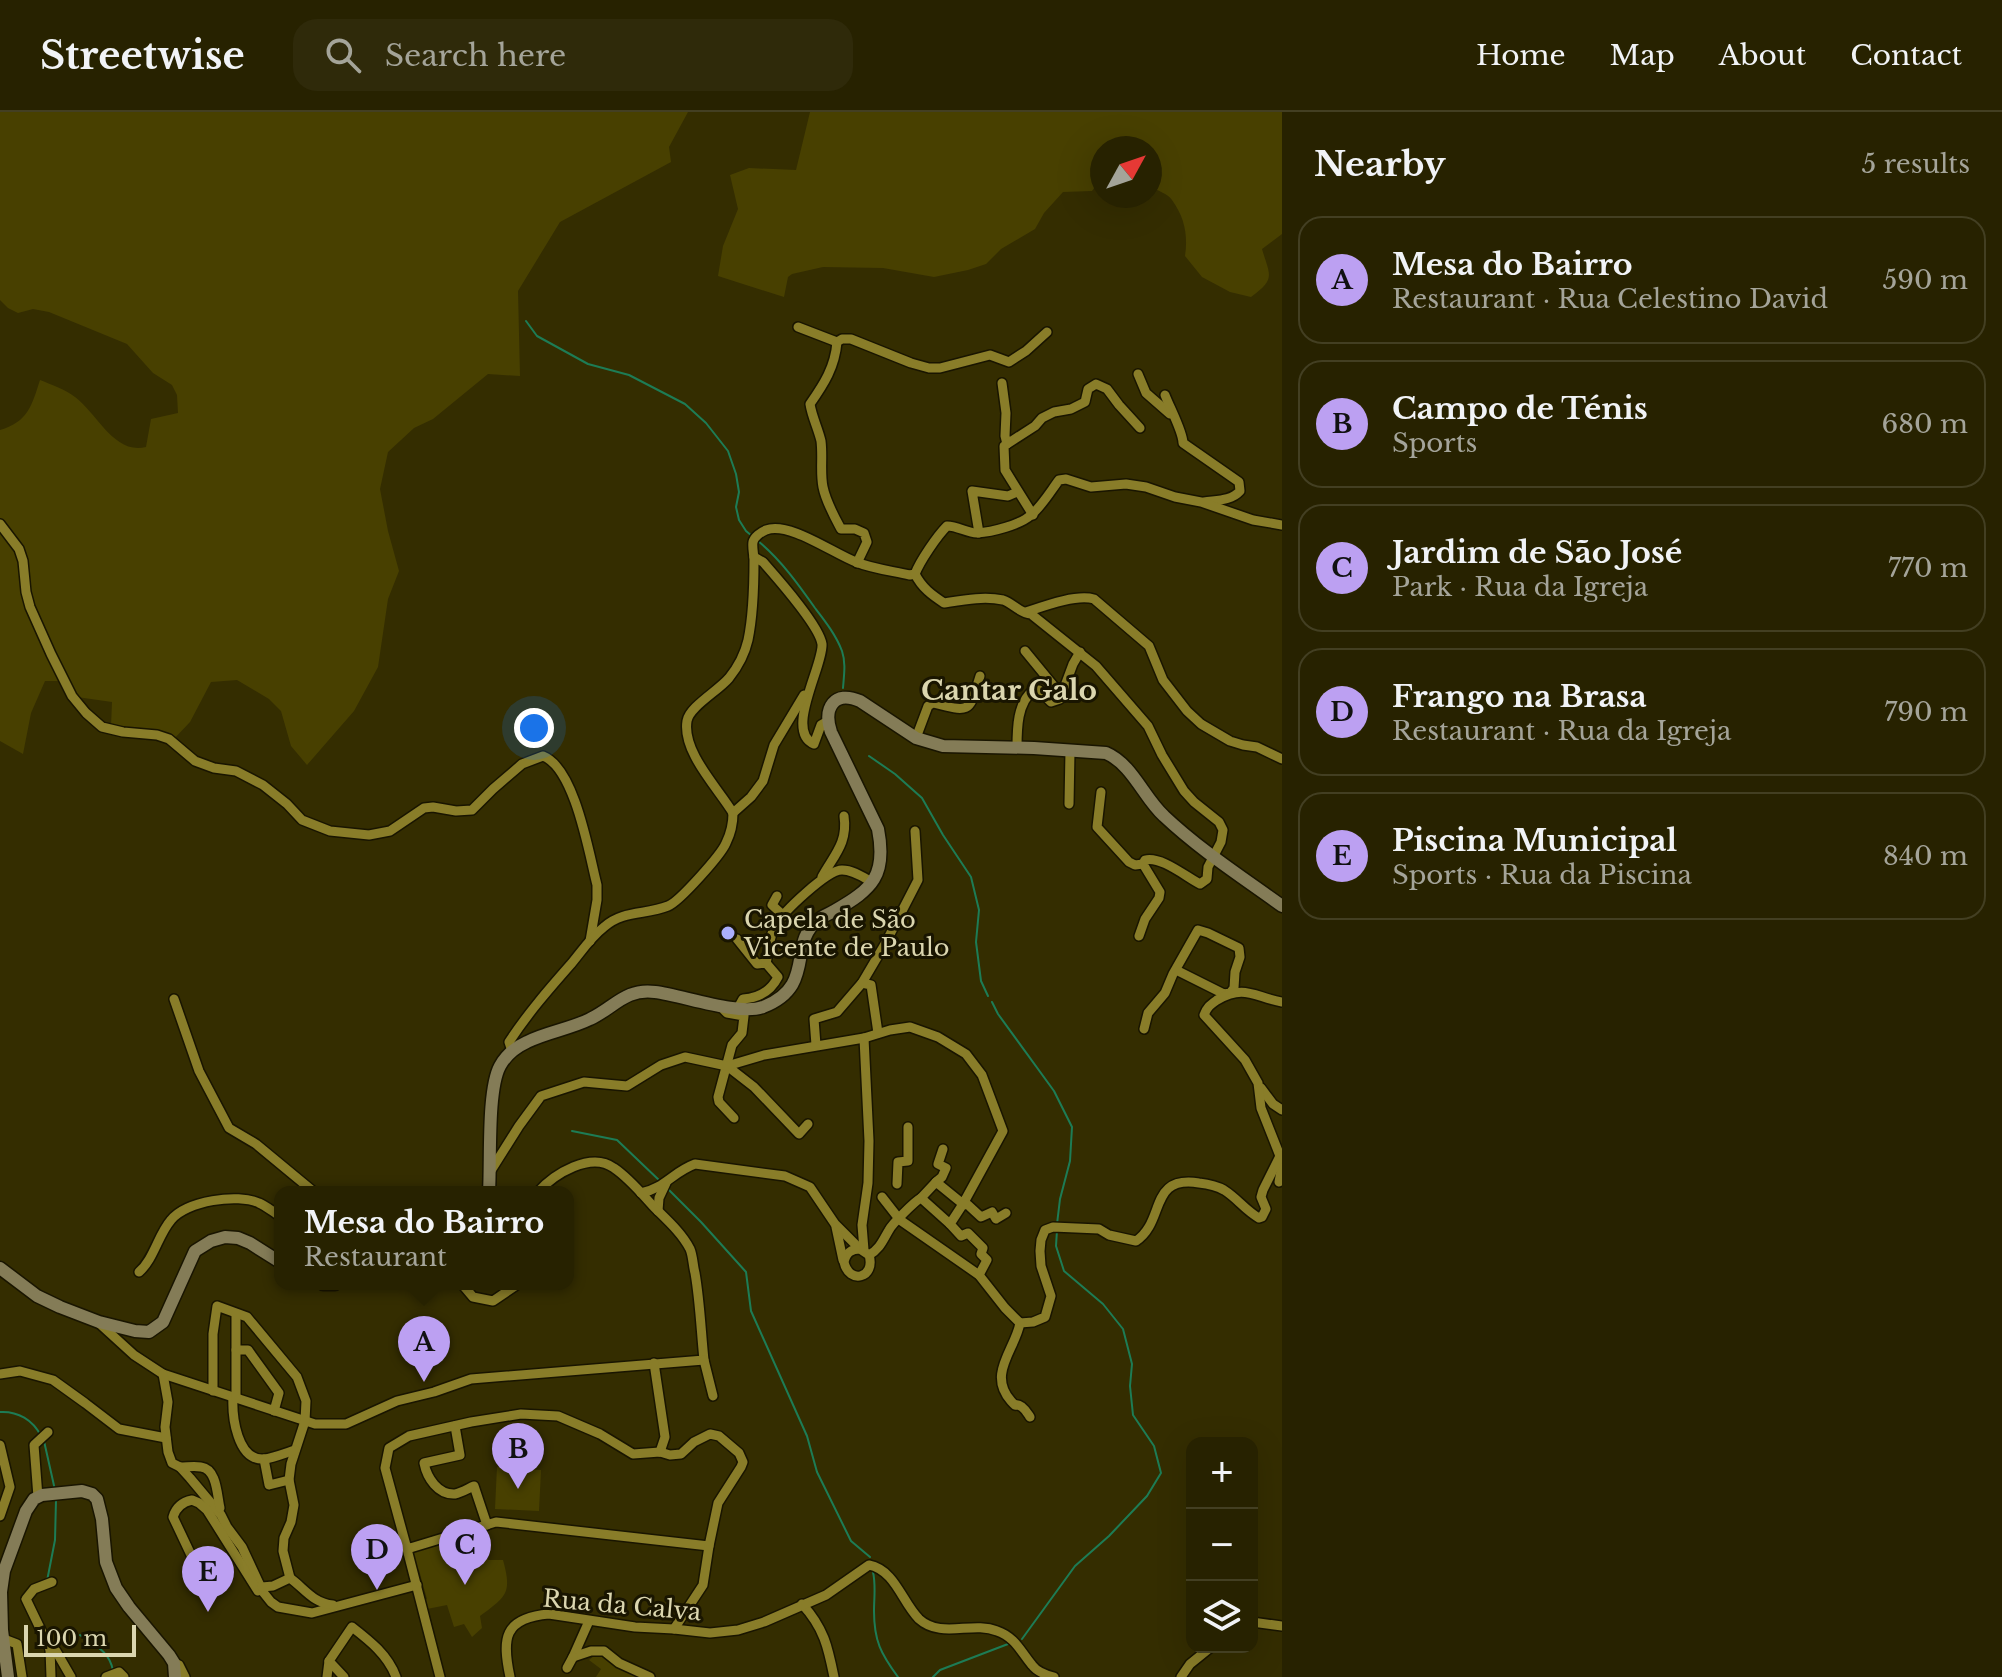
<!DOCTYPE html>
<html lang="en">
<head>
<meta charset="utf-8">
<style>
  :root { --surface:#272200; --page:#2f2a0a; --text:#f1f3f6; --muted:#a4a499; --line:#433f22; --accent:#bca0f2 }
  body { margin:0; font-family:"Libre Baskerville",serif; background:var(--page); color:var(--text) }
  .controls { position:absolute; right:24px; bottom:24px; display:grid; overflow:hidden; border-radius:16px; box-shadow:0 8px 32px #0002 }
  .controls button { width:72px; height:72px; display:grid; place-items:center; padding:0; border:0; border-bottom:2px solid var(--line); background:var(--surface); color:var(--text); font:40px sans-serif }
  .compass { position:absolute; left:1090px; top:24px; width:72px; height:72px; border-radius:50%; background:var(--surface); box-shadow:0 8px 32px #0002; rotate:50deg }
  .scale { position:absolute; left:24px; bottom:20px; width:112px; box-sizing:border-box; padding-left:8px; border:4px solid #dbd6af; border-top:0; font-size:22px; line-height:28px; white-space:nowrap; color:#dbd6af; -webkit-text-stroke:6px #191500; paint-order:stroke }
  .you { position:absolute; left:534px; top:616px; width:28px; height:28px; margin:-20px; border:6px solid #fff; border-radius:50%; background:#1a73e8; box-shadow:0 0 0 12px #1a73e833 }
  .badge { display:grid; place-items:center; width:52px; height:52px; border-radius:50%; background:var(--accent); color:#111; font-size:26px; font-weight:700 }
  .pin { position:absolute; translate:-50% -66px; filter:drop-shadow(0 2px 4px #0008) }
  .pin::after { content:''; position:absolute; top:42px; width:28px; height:24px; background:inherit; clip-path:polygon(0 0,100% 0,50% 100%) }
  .popup { position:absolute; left:274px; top:1074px; width:300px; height:104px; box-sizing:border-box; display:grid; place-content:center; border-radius:16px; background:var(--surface); filter:drop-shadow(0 2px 6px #0005); font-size:26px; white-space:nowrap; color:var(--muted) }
  .popup b { font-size:30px; color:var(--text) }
  .popup::after { content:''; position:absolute; left:50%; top:100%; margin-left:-16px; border:16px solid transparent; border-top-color:var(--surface) }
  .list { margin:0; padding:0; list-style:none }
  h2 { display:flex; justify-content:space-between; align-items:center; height:104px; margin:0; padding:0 32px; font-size:34px }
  h2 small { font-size:26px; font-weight:400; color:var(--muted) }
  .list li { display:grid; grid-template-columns:52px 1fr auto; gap:24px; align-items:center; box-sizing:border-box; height:128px; margin:0 16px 16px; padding:0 16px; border:2px solid var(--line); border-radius:24px }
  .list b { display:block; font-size:30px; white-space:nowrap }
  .list p { margin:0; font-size:26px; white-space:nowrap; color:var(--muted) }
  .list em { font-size:26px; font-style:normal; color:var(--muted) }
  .icon { flex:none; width:44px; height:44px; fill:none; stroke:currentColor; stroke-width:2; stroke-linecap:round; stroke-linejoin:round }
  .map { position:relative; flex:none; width:1282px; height:1565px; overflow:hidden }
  header { display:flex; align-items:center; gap:48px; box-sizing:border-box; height:112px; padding:0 40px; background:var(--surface); border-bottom:2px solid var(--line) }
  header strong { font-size:38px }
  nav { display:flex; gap:44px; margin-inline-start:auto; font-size:28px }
  .search { width:560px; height:72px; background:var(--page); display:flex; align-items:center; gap:20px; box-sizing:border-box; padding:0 28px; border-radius:24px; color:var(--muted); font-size:30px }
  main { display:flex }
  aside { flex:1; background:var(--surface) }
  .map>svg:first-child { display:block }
  .green { fill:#484000 }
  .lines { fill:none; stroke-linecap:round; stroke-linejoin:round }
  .stream { stroke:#1d7c55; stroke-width:2 }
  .street-casing { stroke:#191500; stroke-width:12 }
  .secondary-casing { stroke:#191500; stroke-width:15 }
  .street { stroke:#897d29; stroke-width:9 }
  .secondary { stroke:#847c57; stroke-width:12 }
  .poi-dot { fill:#abaffb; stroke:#191500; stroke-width:3 }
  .labels { text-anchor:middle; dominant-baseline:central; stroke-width:6; stroke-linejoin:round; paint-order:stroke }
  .poi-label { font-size:24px; fill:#dbd6af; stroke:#191500; text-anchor:start }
  .street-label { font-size:24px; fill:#dbd6af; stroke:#191500 }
  .quarter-label { font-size:28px; font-weight:bold; fill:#dbd6af; stroke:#191500 }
</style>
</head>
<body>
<header>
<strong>Streetwise</strong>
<div class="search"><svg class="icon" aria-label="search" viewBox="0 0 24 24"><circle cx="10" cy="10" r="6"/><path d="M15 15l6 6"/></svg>Search here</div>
<nav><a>Home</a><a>Map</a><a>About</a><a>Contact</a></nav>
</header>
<main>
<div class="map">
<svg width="1282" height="1565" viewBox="0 0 1282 1565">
  <rect width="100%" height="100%" fill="#342d00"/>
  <g class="green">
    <path d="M0,0h688l-19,35 2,15 -111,60 -42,69 2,85 -32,-2 -55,45 -19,9 -26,24 -8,37 8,42 11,40 -11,28 -10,68 -24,44 -47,54 -16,-19 -10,-35 -12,-12 -32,-19 -26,2 -21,40 -18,19 -61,-15 1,-24 -35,-5 -16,-16h-16l-14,32 -8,41 -23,-13v-311c28,-8 32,-25 40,-50 12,5 25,9 35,17 22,16 39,58 71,50l5,-28 27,-6 -1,-18 -5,-10 -19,-12 -26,-29 -78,-32 -16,-3 -15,4 -10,-5 -8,-8z"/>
    <path d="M810,0h472v122l-20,15c8,27 14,30 -11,48l-21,-5 -28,-15 -17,-21c3,-20 0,-38 -13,-56 -4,-6 -15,-10 -22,-13v-39h-48v29l-10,14 -29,1 -19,21 -9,16 -34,20 -15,15 -18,6 -34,7 -51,-9 -60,-1 -31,7 -4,3 -4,20 -66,-21 5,-30 15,-37 -8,-34 19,-7 47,2z"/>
    <polygon points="497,1355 541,1358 539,1399 495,1397"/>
    <path d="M445,1431l6,18 14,-2 2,2 16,-4 6,3h14c9,33 4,36 -23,56l2,12 -10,9 -8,-13 -10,3 -7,-22 -20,4 -2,-9 2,-1 -8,-29 -2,-1 -6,-16z"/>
    <polygon points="602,1543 642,1565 596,1565 601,1557 589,1548 594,1544"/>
  </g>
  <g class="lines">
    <g class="stream">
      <polyline points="526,209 537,224 588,252 629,263 685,292 706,311 728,339 736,362 739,380 736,395 739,408 746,419 752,424"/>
      <path d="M758,429c23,19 40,43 57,67 10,13 21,27 27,43 4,12 2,24 1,37"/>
      <polyline points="869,644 895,662 922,686 943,723 971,765 979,798 976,830 981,869 988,884"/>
      <polyline points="992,890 998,902 1054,979 1072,1015 1070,1049 1060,1087 1057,1112"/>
      <polyline points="572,1019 617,1028 661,1070"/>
      <polyline points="668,1077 701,1110 746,1160 751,1199 807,1324 817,1360 851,1429 870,1445"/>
      <path d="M0,1300c18,-1 33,8 41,24"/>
      <polyline points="44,1329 55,1378"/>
      <path d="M873,1460c3,13 1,26 1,39 0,30 7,43 24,66"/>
      <polyline points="47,1469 55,1428 56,1388"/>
      <path d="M80,1523c15,10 30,17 33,36"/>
      <polyline points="1022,1527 1075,1454 1109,1424 1147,1384 1161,1361 1154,1334 1133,1303 1130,1274 1132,1252 1123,1217 1103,1192 1064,1159 1056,1134 1057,1118"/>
      <polyline points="933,1565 940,1558 1008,1532"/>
    </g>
    <defs>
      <g id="street">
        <polyline points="798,215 837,230"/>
        <polyline points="1138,262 1146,281 1170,302"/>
        <polyline points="1002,271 1006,301 1005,324 1007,332"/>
        <path d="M1165,283c5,13 18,37 18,48l56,39 1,9c-9,10 -23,9 -36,11"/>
        <polyline points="1033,403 1005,358 1004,334 1035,314 1042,306 1054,300 1071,297 1085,290 1088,277 1096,272 1107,277 1119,293 1140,316"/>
        <path d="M0,412l19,25 4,12 3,31 4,15 21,47 21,42 14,17 16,14 21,5 34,3 12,4 26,22 19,7 22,3 27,14 24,19 15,16 28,11 39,4 21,-4 34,-23 9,-1 23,4 16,-1 21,-21 29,-25 21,-8c32,12 46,98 54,129v15l-7,41"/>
        <polyline points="979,421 972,379 1008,384 1017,380"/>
        <path d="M754,445l9,5c14,16 56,63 59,82 2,20 -38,88 -8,100l7,-19 7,-4"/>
        <path d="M857,451l10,-21 -3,-9 -9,-4h-14c-7,-13 -15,-27 -18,-42 -3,-15 0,-30 -2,-46 -3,-13 -9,-24 -11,-37 14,-20 25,-37 27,-62l5,-3h9l60,24 18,5h11l50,-13 19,7 17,-11 21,-19"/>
        <path d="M1026,500c18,-6 50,-18 68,-13l55,47 14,34 24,31 14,13 29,17 13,4 14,2 25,12"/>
        <polyline points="1025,539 1062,584"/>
        <path d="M916,626l12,-32 5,-3c39,10 36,9 47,-27"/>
        <path d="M1017,636c0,-19 0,-46 17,-58h5l12,12 9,-3 13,-35 7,-12"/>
        <polyline points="1101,680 1097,715 1129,750 1135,753 1143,752"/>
        <polyline points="1069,692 1070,639"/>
        <path d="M733,701c-15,-25 -51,-61 -46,-92 2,-14 31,-30 42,-43 8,-10 16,-25 19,-38 5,-24 6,-55 6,-80 0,-5 -2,-13 -1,-18 1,-5 8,-10 13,-12 23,-9 68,24 90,32 17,7 37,9 54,13l5,-1"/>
        <polyline points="733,701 751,685 763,669 774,633 804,583"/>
        <path d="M822,765c12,-22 26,-34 22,-61"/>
        <polyline points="777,784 772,793 784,804"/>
        <path d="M1139,824l6,-17 14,-21 1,-6 -17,-28 2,-4c16,-4 40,16 55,24l7,-5 1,-12 13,-25 2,-12 -4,-8 -25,-20 -10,-11 -22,-36 -14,-29 -52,-60 -65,-52c-12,-1 -18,-11 -28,-14 -19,-4 -40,0 -59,3 -12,-8 -22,-15 -29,-29 5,-13 22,-38 32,-48 11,0 20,7 30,7 15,-1 43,-8 54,-18 11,-9 19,-23 28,-35l7,-1 25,8 35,-3 20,3 29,10 26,5 52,18 29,5"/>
        <path d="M737,827l20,25 9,-1 12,14c-7,14 -20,21 -35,22l-5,9"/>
        <path d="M766,851c3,-12 3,-26 9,-37 8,-14 52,-56 67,-56 11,0 21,7 30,12"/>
        <polyline points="862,871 871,873 878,921"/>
        <polyline points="174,887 199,959 229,1016 256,1032 314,1080"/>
        <polyline points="724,898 727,901 744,904 742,921 732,933 718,985 719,990 734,1006"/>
        <polyline points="1144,917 1148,901 1165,881 1173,862 1198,818 1208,821 1239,836 1240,845 1235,860 1234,876 1230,881 1224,882 1176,858"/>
        <polyline points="816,933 814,907 837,900 862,871 885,832 918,768 915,719"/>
        <path d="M512,939l-3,-9c19,-29 40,-53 62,-78 10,-12 20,-27 33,-37 19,-17 42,-12 64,-21 11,-4 53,-51 58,-63 5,-10 7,-19 7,-30"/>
        <polyline points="727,954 754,975 799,1022 808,1012"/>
        <polyline points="1261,976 1273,992 1282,998"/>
        <polyline points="490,1060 519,1014 541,984 584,970 627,974 661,953 685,945 727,954 764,943 864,926 890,918 910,915 938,925 966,942 982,963 1003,1019 963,1092 936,1070 921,1086 950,1112"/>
        <polyline points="936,1070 942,1065 946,1056 938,1052 943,1037"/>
        <path d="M1279,1070l3,-16 -2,-10 -19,-48 -3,-25 -13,-23 -41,-45c3,-8 6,-10 13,-15 28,-16 37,-3 65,2"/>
        <polyline points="897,1072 898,1050 908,1049 908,1015"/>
        <path d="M641,1081c24,-5 32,-21 54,-29l90,12 25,11 25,37 25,25 9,6c7,23 -20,30 -25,7 2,-9 7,-13 16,-13"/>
        <path d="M882,1085l18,23 79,55 26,33 15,15 13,-1 12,-5 6,-21 -10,-30 -1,-15 1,-11 4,-10 8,-3 46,2 10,6 27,6c30,-20 12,-66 63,-58 8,1 18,3 25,7 13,8 21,20 35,28l3,-1 4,-8 -5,-12 2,-7 17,-34"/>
        <polyline points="658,1099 659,1086 666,1071"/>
        <polyline points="836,1115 843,1148"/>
        <polyline points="864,1138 862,1113 868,1071 869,1029 864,926"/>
        <path d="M869,1143c11,-6 14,-15 20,-25 3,-6 26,-29 32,-32"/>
        <path d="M139,1160c15,-13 19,-37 32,-52 15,-19 67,-27 88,-17 7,3 14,9 21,13"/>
        <polyline points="979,1163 987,1148 981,1142 983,1136 968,1121 961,1124 950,1112 963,1092 968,1093 981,1105 992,1100 996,1107 1006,1101"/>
        <polyline points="462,1172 473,1185 493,1189 518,1172"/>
        <path d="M1020,1211c-5,27 -33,51 -9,78 8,9 2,0 11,6 4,3 6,7 8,10"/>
        <path d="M100,1212l34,31 29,19 152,50h31l51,-23 37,-9 37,-13 233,-19c-3,-29 -4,-58 -9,-87 -2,-7 -2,-17 -5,-24 -8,-16 -24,-30 -36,-42 -12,-13 -25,-29 -40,-39 -23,-17 -60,6 -76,24"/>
        <polyline points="236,1238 248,1238 279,1281 274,1299"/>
        <polyline points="704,1248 713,1284"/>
        <polyline points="654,1251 665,1325 660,1340"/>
        <polyline points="0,1262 20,1259 53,1268 85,1291 119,1317 166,1326"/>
        <polyline points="163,1262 168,1290 165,1315 168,1340 172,1351 180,1355 190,1366 221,1403 227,1415 242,1435 263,1480 271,1490 278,1495 312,1501 417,1473"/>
        <polyline points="213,1279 213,1222 217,1194 247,1205 297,1265 306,1289 305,1309 291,1352 289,1368 294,1393 291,1410 284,1426 283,1439 290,1466"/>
        <path d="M233,1285c-1,19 4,64 31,62 10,-1 21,-6 31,-9"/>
        <polyline points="236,1286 236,1202"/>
        <polygon points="521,1302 558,1304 600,1322 633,1342 660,1340 670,1343 681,1342 694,1330 710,1322 719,1324 739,1341 743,1350 741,1355 718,1391 709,1434 496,1410 407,1437 385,1356 389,1336 409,1324 471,1310"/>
        <path d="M455,1314l5,29 -36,8c3,15 14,32 31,31 6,-1 14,-6 19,-8l13,39"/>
        <polyline points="0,1333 10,1375 0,1404"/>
        <polyline points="264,1347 269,1373 289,1368"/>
        <path d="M180,1355c7,0 15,-1 21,0 16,2 16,28 19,41"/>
        <polyline points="38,1385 34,1333 48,1320"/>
        <polyline points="407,1437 440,1565"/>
        <path d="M191,1443l-18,-38c3,-10 9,-15 19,-17l7,3 8,7 51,81"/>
        <path d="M290,1466c15,11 23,25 43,27"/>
        <polyline points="262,1475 273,1474 290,1466"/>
        <path d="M802,1492c22,24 26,43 32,73"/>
        <polyline points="589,1509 573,1545 591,1539 604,1539 619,1551 650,1565"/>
        <polyline points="1252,1510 1282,1514"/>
        <polyline points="674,1517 703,1473 709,1434"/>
        <polyline points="4,1527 17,1532 22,1565"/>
        <polyline points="50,1537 26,1487 34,1477 52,1470"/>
        <polyline points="174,1551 179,1553 185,1565"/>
        <polyline points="567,1556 573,1545"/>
        <polyline points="51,1565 50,1537 56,1539 71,1565"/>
        <polyline points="106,1565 119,1560 124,1565"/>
        <polyline points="327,1565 329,1549"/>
        <path d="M344,1565l-15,-16 23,-34c18,14 36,28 44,50"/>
        <path d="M510,1565c-8,-38 -7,-59 39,-63l86,13 39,2 36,4 28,-3 26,-8 62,-27 43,-30c26,5 33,37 50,54 22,20 53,2 78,12 18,6 24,21 35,34 5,7 14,10 22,12"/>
        <polyline points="1181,1565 1190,1552 1211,1535"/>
      </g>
      <g id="secondary">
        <path d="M489,1080c2,-31 -2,-102 11,-126 6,-11 16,-19 27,-24 20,-10 43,-13 63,-23 24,-11 35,-31 65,-27 27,3 83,24 108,15 54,-21 24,-63 55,-87 5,-4 11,-6 16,-9 39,-22 53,-36 44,-82l-47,-97c-8,-24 3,-42 29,-31l56,37 27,8 91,2 72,5c26,11 38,45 58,63 36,34 78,61 118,90"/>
        <polyline points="0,1156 37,1184 60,1195 99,1210 135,1219 149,1220 163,1210 195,1139 211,1129 225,1125 238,1126 250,1131 280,1150"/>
        <polyline points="323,1172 335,1172"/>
        <polyline points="8,1565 2,1518 1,1480 4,1459 26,1399 34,1387 42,1383 82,1379 92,1382 97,1387 102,1407 106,1450 116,1476 129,1495 169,1543 174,1551 175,1565"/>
      </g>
    </defs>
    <use href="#street" class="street-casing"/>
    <use href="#secondary" class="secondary-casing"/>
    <use href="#street" class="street"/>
    <use href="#secondary" class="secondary"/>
  </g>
  <circle class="poi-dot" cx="728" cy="821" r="8"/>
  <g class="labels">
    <g class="poi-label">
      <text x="744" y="807">Capela de São<tspan x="744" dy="28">Vicente de Paulo</tspan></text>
    </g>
    <g class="street-label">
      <text transform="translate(622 1493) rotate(5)">Rua da Calva</text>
    </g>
    <g class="quarter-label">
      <text x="1009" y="578">Cantar Galo</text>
    </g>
  </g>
</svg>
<div class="controls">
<button>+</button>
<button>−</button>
<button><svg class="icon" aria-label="layers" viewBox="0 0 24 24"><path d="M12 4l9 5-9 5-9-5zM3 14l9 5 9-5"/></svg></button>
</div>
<svg class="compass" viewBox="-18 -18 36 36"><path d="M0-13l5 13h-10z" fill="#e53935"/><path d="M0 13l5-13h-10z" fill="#a4a499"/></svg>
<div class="scale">100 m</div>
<div class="you"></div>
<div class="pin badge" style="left:424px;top:1270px">A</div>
<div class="popup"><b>Mesa do Bairro</b>Restaurant</div>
<div class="pin badge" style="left:518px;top:1377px">B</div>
<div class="pin badge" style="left:465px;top:1473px">C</div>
<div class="pin badge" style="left:377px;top:1478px">D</div>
<div class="pin badge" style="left:208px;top:1500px">E</div>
</div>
<aside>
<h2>Nearby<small>5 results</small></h2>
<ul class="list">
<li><span class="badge">A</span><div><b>Mesa do Bairro</b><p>Restaurant · Rua Celestino David</p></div><em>590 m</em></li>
<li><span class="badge">B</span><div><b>Campo de Ténis</b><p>Sports</p></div><em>680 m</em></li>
<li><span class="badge">C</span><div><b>Jardim de São José</b><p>Park · Rua da Igreja</p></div><em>770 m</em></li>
<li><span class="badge">D</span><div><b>Frango na Brasa</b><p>Restaurant · Rua da Igreja</p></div><em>790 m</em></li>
<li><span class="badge">E</span><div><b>Piscina Municipal</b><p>Sports · Rua da Piscina</p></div><em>840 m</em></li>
</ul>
</aside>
</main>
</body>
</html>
